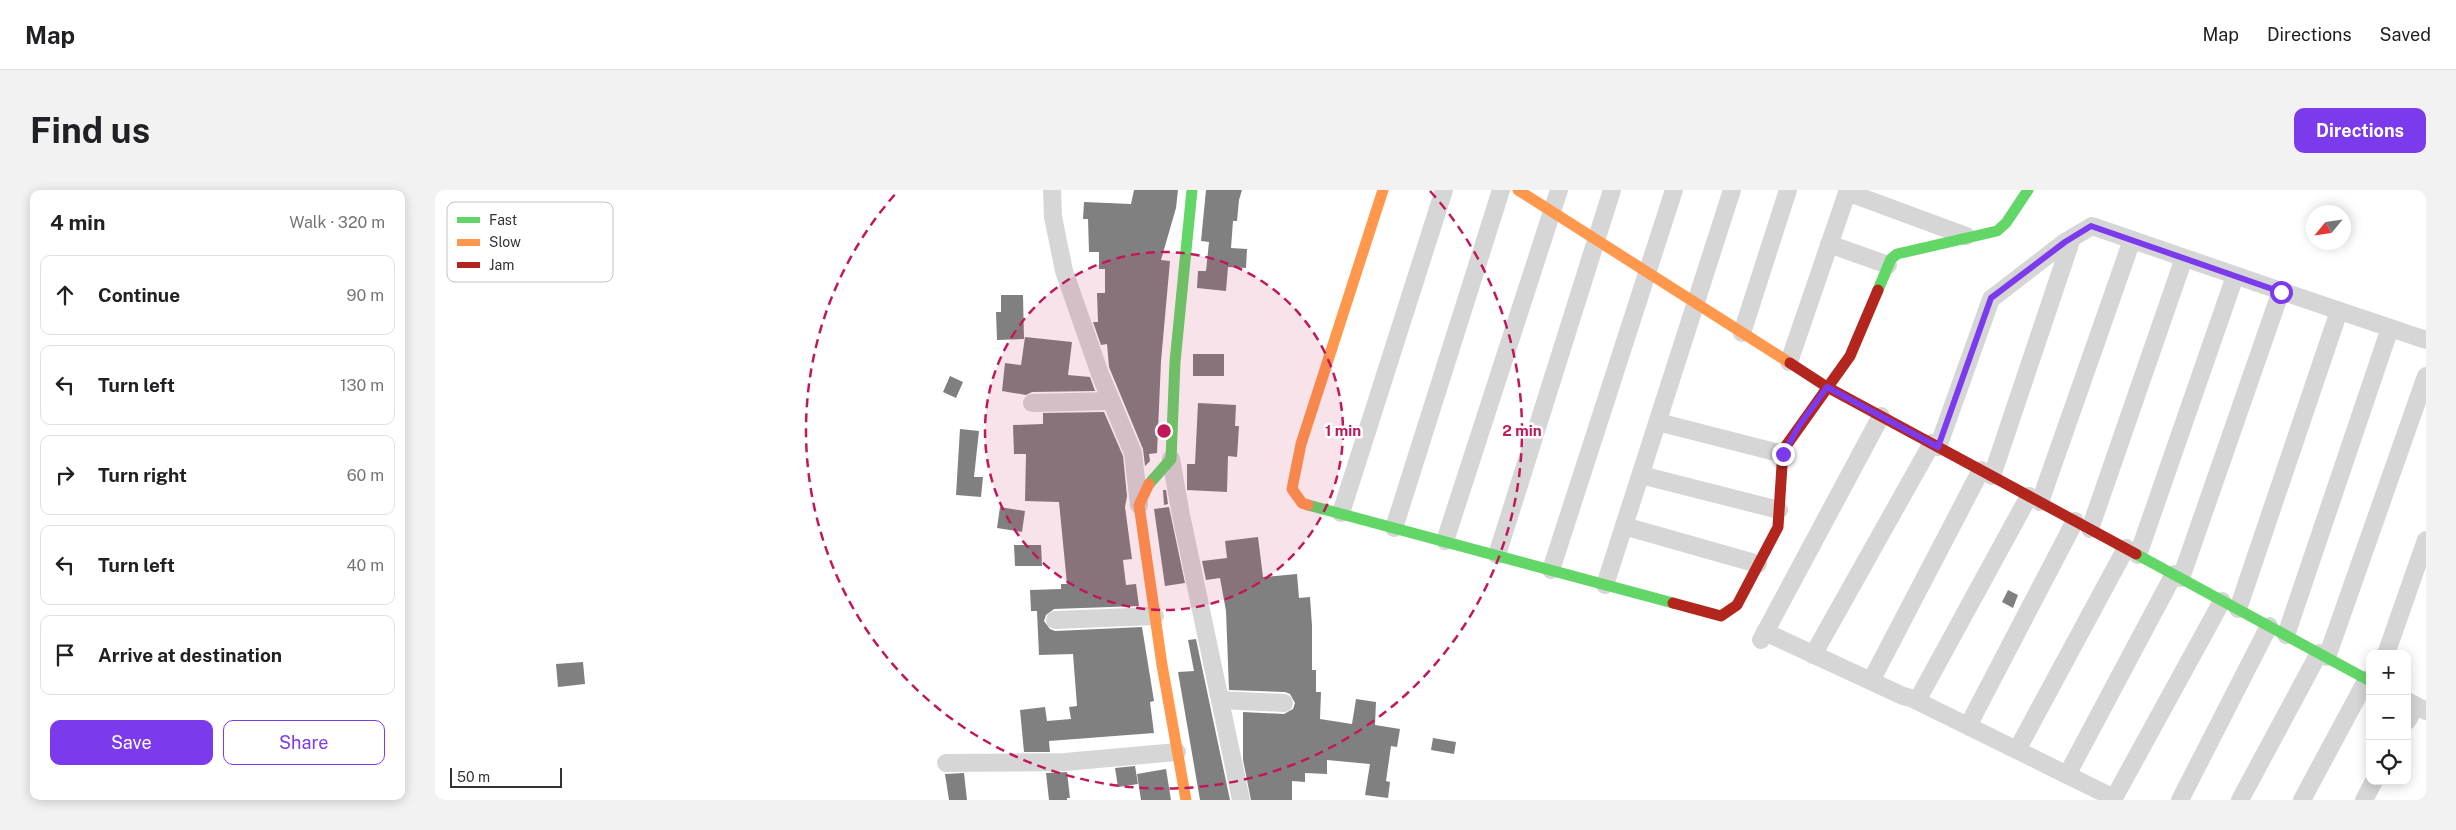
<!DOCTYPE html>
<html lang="en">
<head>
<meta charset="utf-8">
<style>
  :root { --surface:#fff; --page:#f2f2f2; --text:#202124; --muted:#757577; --line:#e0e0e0; --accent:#7c3aed }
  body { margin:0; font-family:"Public Sans",sans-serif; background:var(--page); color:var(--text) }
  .controls { position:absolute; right:15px; bottom:15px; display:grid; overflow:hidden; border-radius:10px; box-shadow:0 2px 12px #0003 }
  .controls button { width:45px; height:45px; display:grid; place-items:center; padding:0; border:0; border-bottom:1px solid var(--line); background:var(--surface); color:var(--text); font:25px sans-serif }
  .compass { position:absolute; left:1871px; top:15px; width:45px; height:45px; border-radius:50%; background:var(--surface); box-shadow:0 2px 12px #0003; rotate:241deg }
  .scale { position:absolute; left:15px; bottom:12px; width:112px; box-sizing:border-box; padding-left:5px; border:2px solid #323232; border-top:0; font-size:14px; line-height:18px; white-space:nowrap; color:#323232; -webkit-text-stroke:4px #fff; paint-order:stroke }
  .stop { position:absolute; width:15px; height:15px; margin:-11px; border:4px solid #7c3aed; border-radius:50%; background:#fff }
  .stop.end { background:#7c3aed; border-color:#fff; box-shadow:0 1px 5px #0008 }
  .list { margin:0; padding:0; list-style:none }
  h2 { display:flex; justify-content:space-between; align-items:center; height:65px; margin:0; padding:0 20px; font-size:21px }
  h2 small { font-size:16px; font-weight:400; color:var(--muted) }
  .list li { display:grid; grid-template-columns:32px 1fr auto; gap:15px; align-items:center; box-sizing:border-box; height:80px; margin:0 10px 10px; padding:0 10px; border:1px solid var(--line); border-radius:10px }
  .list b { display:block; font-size:19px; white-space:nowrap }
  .list em { font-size:16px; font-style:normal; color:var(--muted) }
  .actions { display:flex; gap:10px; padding:15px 20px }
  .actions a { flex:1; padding:11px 0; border:1px solid var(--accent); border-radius:10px; text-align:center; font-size:18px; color:var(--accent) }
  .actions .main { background:var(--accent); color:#fff }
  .icon { flex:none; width:28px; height:28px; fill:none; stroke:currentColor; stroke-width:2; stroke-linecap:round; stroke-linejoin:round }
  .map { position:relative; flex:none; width:1991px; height:610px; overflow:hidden; border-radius:10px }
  header { display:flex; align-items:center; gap:30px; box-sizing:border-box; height:70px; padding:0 25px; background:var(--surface); border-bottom:1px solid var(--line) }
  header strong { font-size:24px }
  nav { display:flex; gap:28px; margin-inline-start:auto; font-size:18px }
  .intro { display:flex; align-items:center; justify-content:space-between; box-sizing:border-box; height:120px; padding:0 30px }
  h1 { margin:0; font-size:35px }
  .button { padding:12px 22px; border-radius:10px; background:var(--accent); color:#fff; font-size:18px; font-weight:700 }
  main { display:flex; gap:30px; padding:0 30px }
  aside { flex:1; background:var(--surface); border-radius:10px; box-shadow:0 2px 12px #0003 }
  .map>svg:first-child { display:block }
  .building { fill:#808080 }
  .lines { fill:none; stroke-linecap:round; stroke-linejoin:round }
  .street { stroke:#d6d6d6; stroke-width:18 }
  .fast { stroke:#63d668; stroke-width:11 }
  .slow { stroke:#ff974d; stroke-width:11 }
  .jam { stroke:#b3261e; stroke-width:11 }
  .route { stroke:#7c3aed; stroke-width:6 }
  .ring { fill:none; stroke:#c2185b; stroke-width:2.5; stroke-dasharray:9 6 }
  .key { fill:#fff; stroke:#c2c2c2; stroke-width:1 }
  .key-label { font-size:14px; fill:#323232 }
  .centre { fill:#c2185b; stroke:#fff; stroke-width:2.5 }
  .ring-label { font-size:15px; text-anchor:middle; font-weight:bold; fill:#c2185b; stroke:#fff; stroke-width:5; stroke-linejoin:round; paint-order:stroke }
</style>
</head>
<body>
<header>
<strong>Map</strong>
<nav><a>Map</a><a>Directions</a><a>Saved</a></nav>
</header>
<div class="intro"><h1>Find us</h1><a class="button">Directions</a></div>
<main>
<aside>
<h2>4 min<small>Walk · 320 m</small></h2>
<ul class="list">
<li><svg class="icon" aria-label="ahead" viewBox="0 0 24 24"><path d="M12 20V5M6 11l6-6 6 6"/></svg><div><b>Continue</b></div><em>90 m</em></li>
<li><svg class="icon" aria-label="left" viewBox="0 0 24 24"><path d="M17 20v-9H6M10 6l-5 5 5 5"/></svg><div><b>Turn left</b></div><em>130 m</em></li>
<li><svg class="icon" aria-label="right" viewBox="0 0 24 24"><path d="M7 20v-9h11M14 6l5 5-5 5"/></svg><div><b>Turn right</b></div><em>60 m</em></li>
<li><svg class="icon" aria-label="left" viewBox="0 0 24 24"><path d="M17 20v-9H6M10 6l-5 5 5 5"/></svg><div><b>Turn left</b></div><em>40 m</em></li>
<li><svg class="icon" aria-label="arrive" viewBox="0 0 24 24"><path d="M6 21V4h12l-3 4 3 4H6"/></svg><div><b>Arrive at destination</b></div></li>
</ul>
<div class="actions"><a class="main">Save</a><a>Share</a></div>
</aside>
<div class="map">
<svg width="1991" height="610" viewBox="0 0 1991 610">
  <rect width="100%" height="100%" fill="#fff"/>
  <g class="building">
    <polygon points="699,0 743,0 741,18 726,70 735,71 726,171 722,263 714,264 715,271 710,276 708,259 674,177 672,154 666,155 658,132 663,132 662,103 670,103 670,79 664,79 664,62 654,62 653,29 648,29 649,12 696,14"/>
    <polygon points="771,0 807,0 804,10 802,31 798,31 796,58 812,59 811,78 793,77 791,101 762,98 763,81 771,81 774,52 766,51"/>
    <polygon points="566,105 588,105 589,149 562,150 561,122 566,122"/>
    <polygon points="590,147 637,152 633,185 655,187 660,201 597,202 591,205 567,201 570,173 586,175"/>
    <rect x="758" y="164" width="31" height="22"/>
    <polygon points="515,186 528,192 521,208 508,202"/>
    <polygon points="763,213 801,215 800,236 804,236 802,267 793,266 792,302 752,300 752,274 760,274"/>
    <polygon points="669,222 688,266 692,306 690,317 697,369 688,370 691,395 701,394 704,416 619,419 611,425 609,431 615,439 620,441 707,437 719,511 715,512 719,543 614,551 615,562 589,562 585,520 610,517 612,531 636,529 634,517 642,516 638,464 604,465 602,421 596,421 595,400 626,399 626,394 632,394 624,312 590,311 591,264 579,264 578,235 608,234 608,223"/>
    <polygon points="525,239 544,241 539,287 548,287 546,307 521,305"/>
    <polygon points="728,300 731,300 733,314 729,315"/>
    <polygon points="565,317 590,321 587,342 562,338"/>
    <polygon points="734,317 750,393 730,396 719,319"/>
    <polygon points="823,347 828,387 862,384 864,408 875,407 877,436 877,480 881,480 881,502 886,502 885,529 917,534 921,509 941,512 940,535 965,539 962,557 956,556 951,591 955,592 953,608 930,605 935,574 892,570 892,584 870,583 870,592 857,591 857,610 816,610 808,570 808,522 849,524 858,519 860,513 855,504 850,502 794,500 791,421 785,388 771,390 767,371 792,368 790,351"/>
    <polygon points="579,355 606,355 607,376 580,376"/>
    <polygon points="1573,400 1583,405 1578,418 1567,412"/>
    <polygon points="761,449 795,610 765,610 743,482 759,481 753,450"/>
    <polygon points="148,472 150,494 123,497 121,474"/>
    <polygon points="998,548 1021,552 1019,564 996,560"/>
    <polygon points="700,576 703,594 683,597 680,578"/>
    <polygon points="731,579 736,610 706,610 702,584"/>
    <polygon points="632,582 635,608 632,608 632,610 614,610 611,583"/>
    <polygon points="529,583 532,610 514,610 510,584"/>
  </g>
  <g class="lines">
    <g class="street">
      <polyline points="617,0 618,27 629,81 665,184 698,263 704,315"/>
      <polyline points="1412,2 1531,46"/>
      <polyline points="1394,54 1453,75"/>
      <polyline points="1307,143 1353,0"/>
      <polyline points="1354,172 1413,0"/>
      <polyline points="597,213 676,211"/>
      <polyline points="1223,232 1348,264"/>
      <polyline points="1503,257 1556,109 1630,52 1657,36 1846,101"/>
      <polyline points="736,269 746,325 806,610"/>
      <polyline points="1206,285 1344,320"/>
      <polyline points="1557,286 1637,48"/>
      <polyline points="1605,312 1697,50"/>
      <polyline points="906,323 1009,0"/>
      <polyline points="1189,336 1323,374"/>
      <polyline points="959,338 1066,0"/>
      <polyline points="1655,339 1749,68"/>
      <polyline points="1010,351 1124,0"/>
      <polyline points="1062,365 1177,0"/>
      <polyline points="1703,365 1800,86"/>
      <polyline points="1116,380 1239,0"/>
      <polyline points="1746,388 1846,101 1991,150"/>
      <polyline points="1170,395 1297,0"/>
      <polyline points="1803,419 1904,121"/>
      <polyline points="620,430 720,426"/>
      <polyline points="1330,442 1468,506 1476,508 1679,608 1787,411"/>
      <polyline points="1851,445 1955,138"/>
      <polyline points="1326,450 1446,226"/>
      <polyline points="1951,464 1991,350"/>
      <polyline points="1378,465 1497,253"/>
      <polyline points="1892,467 1991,186"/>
      <polyline points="1436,491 1546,280"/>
      <polyline points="785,510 849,513"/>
      <polyline points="1482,511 1594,306"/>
      <polyline points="1972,511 1991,521"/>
      <polyline points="1972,531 1981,516"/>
      <polyline points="1533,536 1640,331"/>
      <polyline points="1582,560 1691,358"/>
      <polyline points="511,573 630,572 742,562"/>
      <polyline points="1632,585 1739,384"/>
      <polyline points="1745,610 1834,436"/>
      <polyline points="1805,610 1884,463"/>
      <polyline points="1867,610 1932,489"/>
      <polyline points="1929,610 1939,591"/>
    </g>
    <g class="fast">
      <polyline points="1443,100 1456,69 1462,64 1562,41 1571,33 1593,0"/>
      <polyline points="714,294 736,269 740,172 757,0"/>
      <polyline points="873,315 1238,413"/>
      <polyline points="1701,364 1935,491"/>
    </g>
    <g class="slow">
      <polyline points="1083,0 1355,173"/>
      <polyline points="714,294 704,315 727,475 751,610"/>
      <polyline points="873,315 867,313 857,299 866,254 948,0"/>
    </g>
    <g class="jam">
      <polyline points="1355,173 1392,197 1701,364"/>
      <polyline points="1238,413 1286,426 1302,415 1343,337 1348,260 1415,166 1443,100"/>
    </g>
  </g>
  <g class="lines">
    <polyline class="route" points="1348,264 1364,236 1392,197 1503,257 1556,108 1630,52 1656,36 1846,102"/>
  </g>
  <circle cx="729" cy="241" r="179" fill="#c2185b" fill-opacity=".12"/>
  <g class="ring">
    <circle cx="729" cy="241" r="179"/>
    <path d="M995 1A358 358 0 1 1 463 1"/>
  </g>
  <rect x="12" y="12" width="166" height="80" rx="8" class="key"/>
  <rect x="22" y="27" width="23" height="6" fill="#63d668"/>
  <rect x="22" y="49" width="23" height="7" fill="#ff974d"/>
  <rect x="22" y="72" width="23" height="6" fill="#b3261e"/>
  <g class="key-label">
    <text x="54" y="35">Fast</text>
    <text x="54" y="57">Slow</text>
    <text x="54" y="80">Jam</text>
  </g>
  <circle cx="729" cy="241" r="8" class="centre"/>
  <g class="ring-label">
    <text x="908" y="246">1 min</text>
    <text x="1087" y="246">2 min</text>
  </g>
</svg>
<div class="controls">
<button>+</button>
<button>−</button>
<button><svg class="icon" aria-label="locate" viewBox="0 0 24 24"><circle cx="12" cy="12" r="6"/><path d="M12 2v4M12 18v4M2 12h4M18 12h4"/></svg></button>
</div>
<svg class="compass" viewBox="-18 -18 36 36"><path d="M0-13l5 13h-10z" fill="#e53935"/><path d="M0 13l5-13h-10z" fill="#757577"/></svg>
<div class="scale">50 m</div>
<div class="stop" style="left:1846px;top:102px"></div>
<div class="stop end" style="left:1348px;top:264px"></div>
</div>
</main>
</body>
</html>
